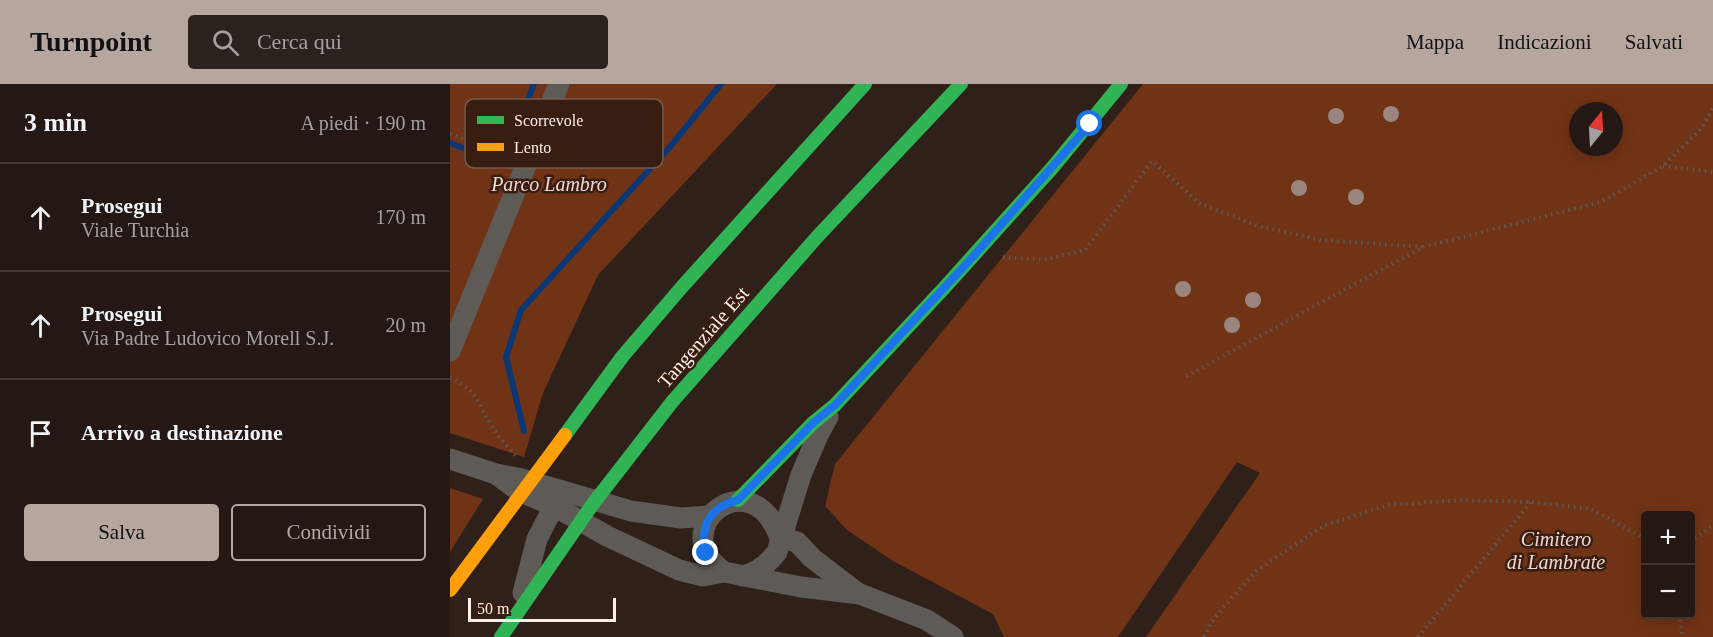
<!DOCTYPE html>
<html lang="it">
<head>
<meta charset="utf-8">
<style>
  :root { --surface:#231814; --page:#2b211d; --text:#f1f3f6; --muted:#a3a0a0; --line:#403734; --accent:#b6a6a0 }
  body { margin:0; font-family:Georgia,serif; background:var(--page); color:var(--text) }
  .controls { position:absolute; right:18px; bottom:18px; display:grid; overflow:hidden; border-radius:6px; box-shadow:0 3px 15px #0003 }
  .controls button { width:54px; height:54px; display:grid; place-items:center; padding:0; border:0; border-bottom:2px solid var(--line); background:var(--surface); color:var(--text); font:30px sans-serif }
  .compass { position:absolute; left:1119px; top:18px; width:54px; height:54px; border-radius:50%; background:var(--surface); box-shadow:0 3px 15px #0003; rotate:18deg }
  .scale { position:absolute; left:18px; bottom:15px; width:148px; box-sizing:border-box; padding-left:6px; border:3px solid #feeee8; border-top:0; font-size:16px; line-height:21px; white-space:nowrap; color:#feeee8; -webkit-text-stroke:4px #381d11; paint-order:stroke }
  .stop { position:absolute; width:18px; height:18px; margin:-14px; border:4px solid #1a73e8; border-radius:50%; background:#fff }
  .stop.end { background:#1a73e8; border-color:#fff; box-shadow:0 2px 6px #0008 }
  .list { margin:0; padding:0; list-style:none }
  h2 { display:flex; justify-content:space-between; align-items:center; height:78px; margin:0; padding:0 24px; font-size:26px }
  h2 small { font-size:20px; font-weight:400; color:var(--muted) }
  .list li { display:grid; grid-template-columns:39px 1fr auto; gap:18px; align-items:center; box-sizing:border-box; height:108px; padding:0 24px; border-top:2px solid var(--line) }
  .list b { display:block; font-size:22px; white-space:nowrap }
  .list p { margin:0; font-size:20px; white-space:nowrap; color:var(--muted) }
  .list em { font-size:20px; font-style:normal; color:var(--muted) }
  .actions { display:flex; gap:12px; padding:18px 24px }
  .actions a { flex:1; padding:14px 0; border:2px solid var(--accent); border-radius:6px; text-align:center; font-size:21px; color:var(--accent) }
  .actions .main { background:var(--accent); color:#111 }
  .icon { flex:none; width:33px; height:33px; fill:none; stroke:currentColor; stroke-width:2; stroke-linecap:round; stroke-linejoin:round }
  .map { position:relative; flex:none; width:1263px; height:553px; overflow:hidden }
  header { display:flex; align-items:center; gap:36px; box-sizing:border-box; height:84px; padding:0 30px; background:var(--accent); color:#111 }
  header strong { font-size:28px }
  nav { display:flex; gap:33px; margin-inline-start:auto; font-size:21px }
  .search { width:420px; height:54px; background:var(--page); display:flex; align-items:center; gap:15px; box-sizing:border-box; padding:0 21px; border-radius:6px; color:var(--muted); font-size:22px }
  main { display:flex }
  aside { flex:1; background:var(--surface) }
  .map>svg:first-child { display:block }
  .green { fill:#713316; fill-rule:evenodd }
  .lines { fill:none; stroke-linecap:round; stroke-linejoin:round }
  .stream { stroke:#0b3774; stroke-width:6 }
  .path { stroke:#615955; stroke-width:4; stroke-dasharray:1.5 4.5; stroke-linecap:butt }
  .street { stroke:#5e5a56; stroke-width:21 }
  .fast { stroke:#30b455; stroke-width:14 }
  .fast-bridge { stroke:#30b455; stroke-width:14 }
  .slow-bridge { stroke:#ff9f0a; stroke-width:14 }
  .tree { fill:#9a867e }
  .route { stroke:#1a73e8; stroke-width:8 }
  .labels { text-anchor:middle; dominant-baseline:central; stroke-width:5; stroke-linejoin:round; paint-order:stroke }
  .park-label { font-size:20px; font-style:italic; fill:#f2d9cf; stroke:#381d11 }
  .street-label { font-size:20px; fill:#feeee8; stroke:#381d11 }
  .key { fill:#381d11; stroke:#735c52; stroke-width:1.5 }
  .key-label { font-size:16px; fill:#feeee8 }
</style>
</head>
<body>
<header>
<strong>Turnpoint</strong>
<div class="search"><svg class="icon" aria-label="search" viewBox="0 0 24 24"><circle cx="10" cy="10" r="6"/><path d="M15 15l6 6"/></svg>Cerca qui</div>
<nav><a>Mappa</a><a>Indicazioni</a><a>Salvati</a></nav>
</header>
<main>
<aside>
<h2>3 min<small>A piedi · 190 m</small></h2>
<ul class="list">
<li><svg class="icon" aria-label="ahead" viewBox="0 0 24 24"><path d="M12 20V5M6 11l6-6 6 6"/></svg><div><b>Prosegui</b><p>Viale Turchia</p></div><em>170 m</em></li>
<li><svg class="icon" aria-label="ahead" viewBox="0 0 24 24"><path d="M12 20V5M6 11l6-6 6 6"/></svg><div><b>Prosegui</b><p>Via Padre Ludovico Morell S.J.</p></div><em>20 m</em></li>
<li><svg class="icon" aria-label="arrive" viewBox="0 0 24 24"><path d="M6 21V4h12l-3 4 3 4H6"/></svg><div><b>Arrivo a destinazione</b></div></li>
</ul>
<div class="actions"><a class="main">Salva</a><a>Condividi</a></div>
</aside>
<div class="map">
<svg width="1263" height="553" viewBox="0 0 1263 553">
  <rect width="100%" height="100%" fill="#2f201a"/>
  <g class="green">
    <polygon points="0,0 327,0 148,191 93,309 74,373 0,349"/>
    <path d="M693,0h570v553h-567l114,-164 -23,-11 -119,175h-114l-11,-23 -100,-53 -46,-31 -22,-24 10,-42zM1128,27h36v36h-36zM1196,432h44v98h-44z"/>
    <polygon points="0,404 33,415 0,468"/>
  </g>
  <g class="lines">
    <g class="stream">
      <polyline points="0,59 53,79"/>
      <polyline points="60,62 84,0"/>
      <polyline points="74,347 56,273 71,226 219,64 271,0"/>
    </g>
    <g class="path">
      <polyline points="0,50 59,72"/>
      <polyline points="1213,82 1263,88"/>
      <polyline points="973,163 1151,118 1213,82 1249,47 1263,25"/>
      <polyline points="553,173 593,176 635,166 702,77 749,119 808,142 871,156 973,163 733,294"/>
      <path d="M0,293c30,16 26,25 43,51 7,10 16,21 25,30"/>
      <polyline points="1240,458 1263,441"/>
      <polyline points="1230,530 1232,553"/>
      <polyline points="754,553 761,538 806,487 873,442 938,421 1014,416 1082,418 1141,425 1196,455"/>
      <polyline points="968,553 1081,418"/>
    </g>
    <g class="street">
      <polyline points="0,267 109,0"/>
      <polyline points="0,375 46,390 72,395 181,427 231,434 260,432"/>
      <polyline points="46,390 69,407 104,422 157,452 229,486 253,492 274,488 351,503 410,510 477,536 503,553"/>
      <polyline points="330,454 347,458 362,474 409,510"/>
      <path d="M274,488c-61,-43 27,-115 56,-34"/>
      <path d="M292,492c15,-3 26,-12 35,-24l24,-77 17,-40 10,-18"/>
      <polyline points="73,509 87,455 104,422"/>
    </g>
    <g class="fast">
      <polyline points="172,273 231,204 415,0"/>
      <polyline points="222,318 367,153 511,0"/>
      <polyline points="288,416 363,339 385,321 495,203 603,83 671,0"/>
    </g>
    <g class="fast-bridge">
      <polyline points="115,351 172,273"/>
      <polyline points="51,553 142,421 222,318"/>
    </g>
    <polyline class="slow-bridge" points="0,506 115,351"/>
  </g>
  <g class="tree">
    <circle cx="941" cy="30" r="8"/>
    <circle cx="886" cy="32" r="8"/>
    <circle cx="849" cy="104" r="8"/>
    <circle cx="906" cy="113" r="8"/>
    <circle cx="733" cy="205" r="8"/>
    <circle cx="803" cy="216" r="8"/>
    <circle cx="782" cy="241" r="8"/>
  </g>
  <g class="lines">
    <path class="route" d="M256,469c-7,-27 4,-46 32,-53l75,-77 22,-18 134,-144 121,-137"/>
  </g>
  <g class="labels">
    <g class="park-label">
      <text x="99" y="100">Parco Lambro</text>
      <text x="1106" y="455">Cimitero<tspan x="1106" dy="23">di Lambrate</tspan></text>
    </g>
    <g class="street-label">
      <text transform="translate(253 253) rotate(-49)">Tangenziale Est</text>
    </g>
  </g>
  <rect x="15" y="15" width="198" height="69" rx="9" class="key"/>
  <rect x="27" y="32" width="27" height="8" fill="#30b455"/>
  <rect x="27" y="59" width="27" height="8" fill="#ff9f0a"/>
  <g class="key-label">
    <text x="64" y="42">Scorrevole</text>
    <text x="64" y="69">Lento</text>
  </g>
</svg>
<div class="controls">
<button>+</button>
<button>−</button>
</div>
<svg class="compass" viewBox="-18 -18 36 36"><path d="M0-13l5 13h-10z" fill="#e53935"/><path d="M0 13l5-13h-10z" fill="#a3a0a0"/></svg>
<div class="scale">50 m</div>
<div class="stop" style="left:640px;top:40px"></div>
<div class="stop end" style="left:256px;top:469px"></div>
</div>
</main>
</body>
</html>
